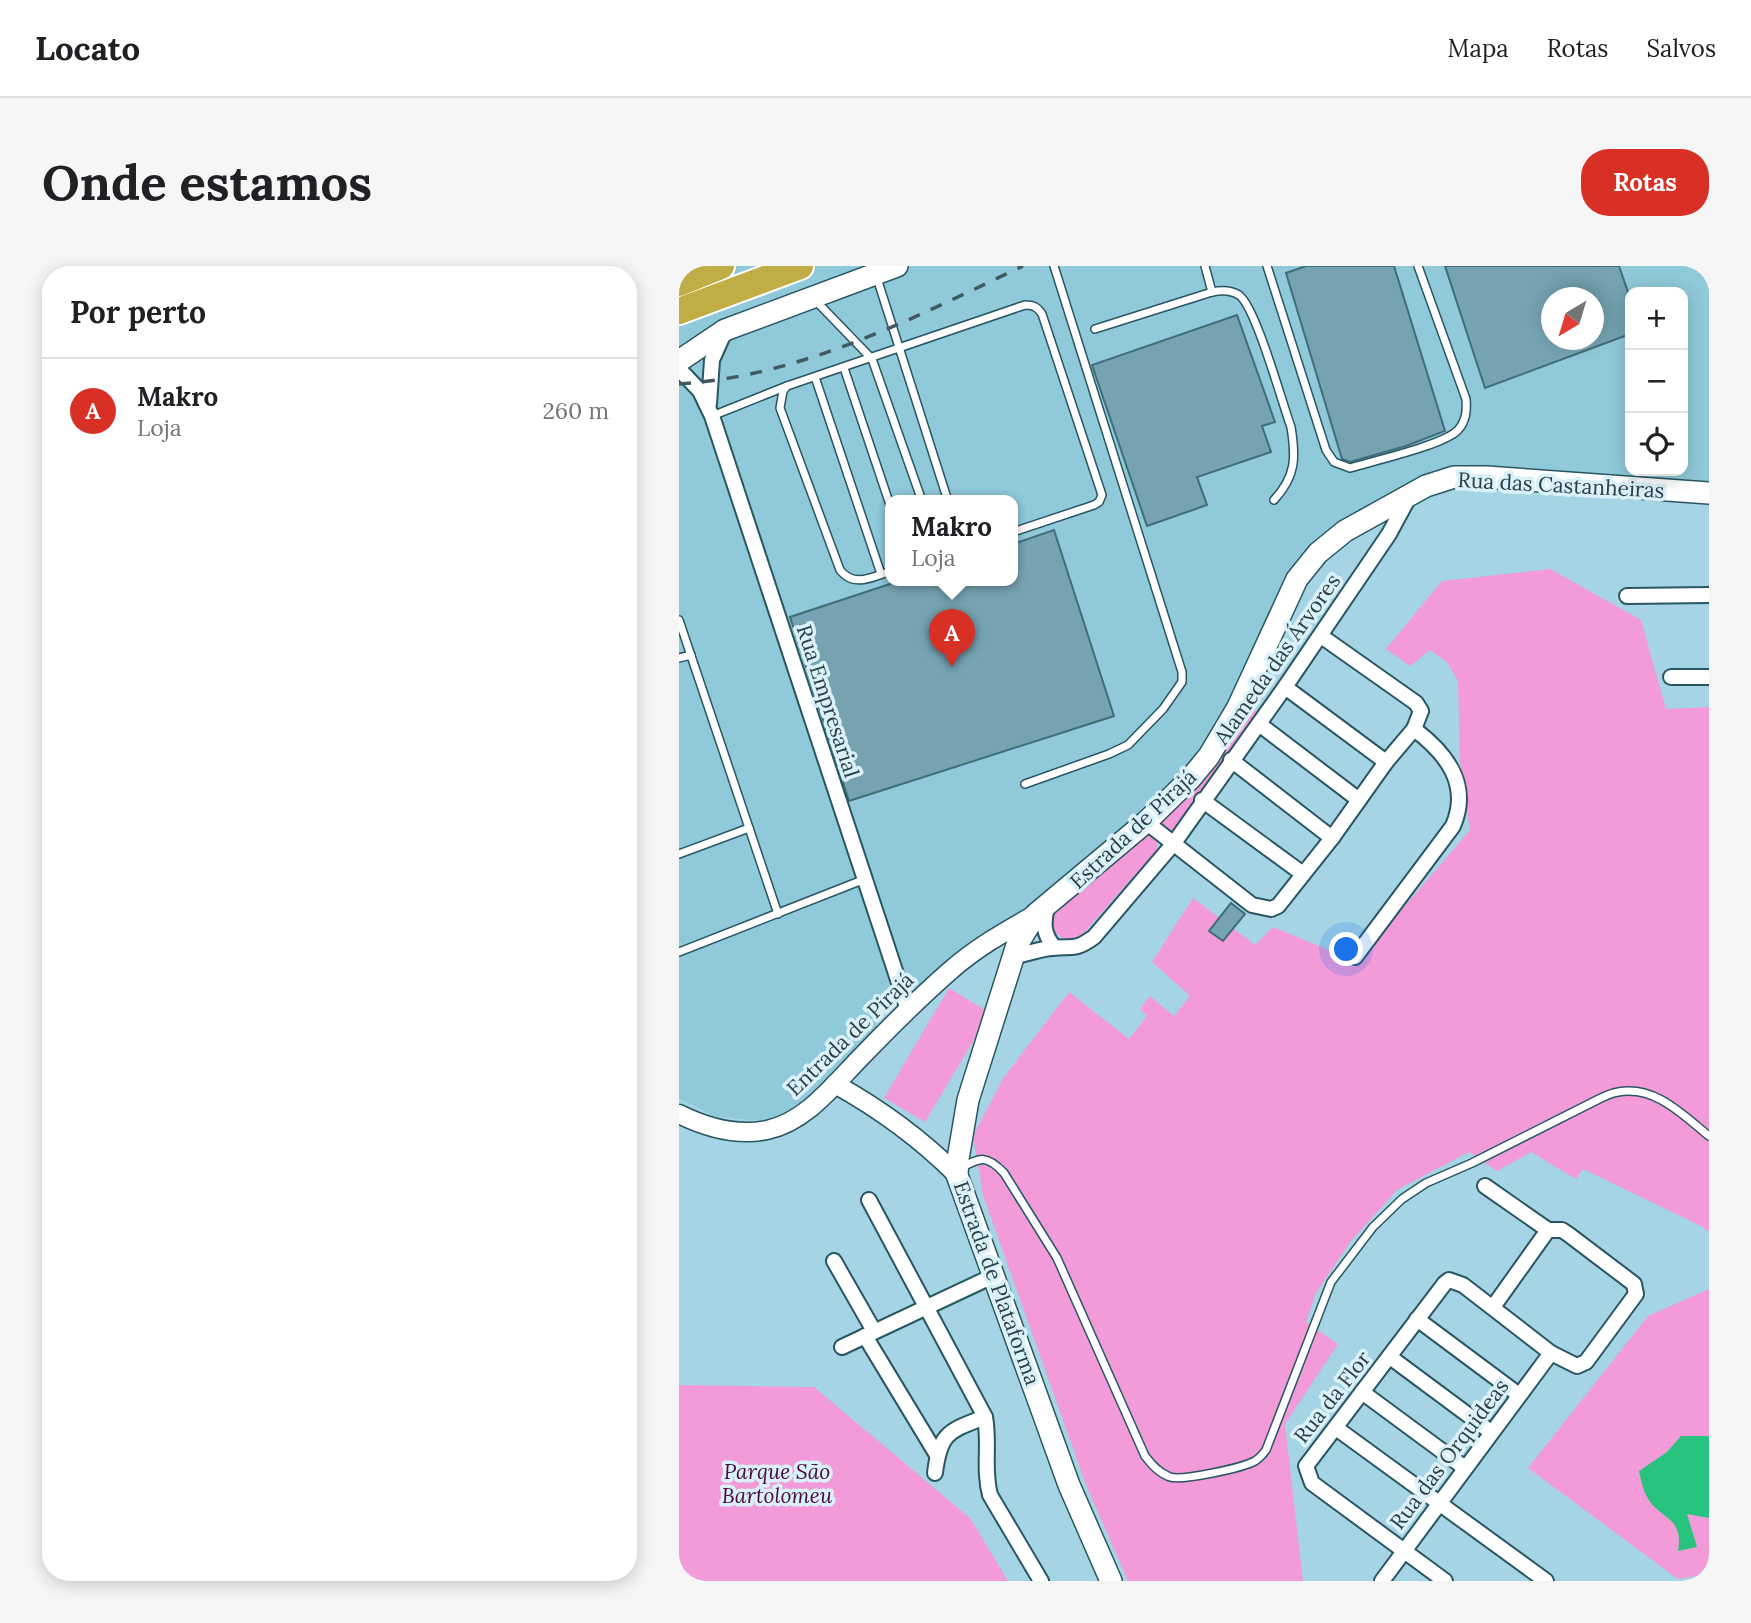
<!DOCTYPE html>
<html lang="pt">
<head>
<meta charset="utf-8">
<style>
  :root { --surface:#fff; --page:#f6f6f6; --text:#202124; --muted:#757577; --line:#e0e0e0; --accent:#d93025 }
  body { margin:0; font-family:Lora,serif; background:var(--page); color:var(--text) }
  .controls { position:absolute; right:21px; top:21px; display:grid; overflow:hidden; border-radius:14px; box-shadow:0 4px 18px #0003 }
  .controls button { width:63px; height:63px; display:grid; place-items:center; padding:0; border:0; border-bottom:2px solid var(--line); background:var(--surface); color:var(--text); font:35px sans-serif }
  .compass { position:absolute; left:862px; top:21px; width:63px; height:63px; border-radius:50%; background:var(--surface); box-shadow:0 4px 18px #0003; rotate:218deg }
  .you { position:absolute; left:668px; top:684px; width:24px; height:24px; margin:-18px; border:5px solid #fff; border-radius:50%; background:#1a73e8; box-shadow:0 0 0 10px #1a73e833 }
  .badge { display:grid; place-items:center; width:46px; height:46px; border-radius:50%; background:var(--accent); color:#fff; font-size:23px; font-weight:700 }
  .pin { position:absolute; translate:-50% -58px; filter:drop-shadow(0 2px 4px #0008) }
  .pin::after { content:''; position:absolute; top:37px; width:24px; height:21px; background:inherit; clip-path:polygon(0 0,100% 0,50% 100%) }
  .popup { position:absolute; left:206px; top:229px; width:133px; height:91px; box-sizing:border-box; display:grid; place-content:center; border-radius:14px; background:var(--surface); filter:drop-shadow(0 2px 5px #0005); font-size:23px; white-space:nowrap; color:var(--muted) }
  .popup b { font-size:26px; color:var(--text) }
  .popup::after { content:''; position:absolute; left:50%; top:100%; margin-left:-14px; border:14px solid transparent; border-top-color:var(--surface) }
  .list { margin:0; padding:0; list-style:none }
  h2 { display:flex; justify-content:space-between; align-items:center; height:91px; margin:0; padding:0 28px; font-size:30px }
  h2 small { font-size:23px; font-weight:400; color:var(--muted) }
  .list li { display:grid; grid-template-columns:46px 1fr auto; gap:21px; align-items:center; box-sizing:border-box; height:105px; padding:0 28px; border-top:2px solid var(--line) }
  .list b { display:block; font-size:26px; white-space:nowrap }
  .list p { margin:0; font-size:23px; white-space:nowrap; color:var(--muted) }
  .list em { font-size:23px; font-style:normal; color:var(--muted) }
  .icon { flex:none; width:38px; height:38px; fill:none; stroke:currentColor; stroke-width:2; stroke-linecap:round; stroke-linejoin:round }
  .map { position:relative; flex:none; width:1030px; height:1315px; overflow:hidden; border-radius:28px }
  header { display:flex; align-items:center; gap:42px; box-sizing:border-box; height:98px; padding:0 35px; background:var(--surface); border-bottom:2px solid var(--line) }
  header strong { font-size:33px }
  nav { display:flex; gap:38px; margin-inline-start:auto; font-size:24px }
  .intro { display:flex; align-items:center; justify-content:space-between; box-sizing:border-box; height:168px; padding:0 42px }
  h1 { margin:0; font-size:49px }
  .button { padding:18px 32px; border-radius:28px; background:var(--accent); color:#fff; font-size:24px; font-weight:700 }
  main { display:flex; gap:42px; padding:0 42px }
  aside { flex:1; background:var(--surface); border-radius:28px; box-shadow:0 4px 18px #0003 }
  .map>svg:first-child { display:block }
  .built { fill:#90c9da; fill-rule:evenodd }
  .green { fill:#f39ad9 }
  .water { fill:#27c37f }
  .building { fill:#75a3b1; stroke:#3f6d7a; stroke-width:2; fill-rule:evenodd }
  .lines { fill:none; stroke-linecap:round; stroke-linejoin:round }
  .service-casing { stroke:#295663; stroke-width:10 }
  .minor-casing { stroke:#295663; stroke-width:18 }
  .tertiary-casing { stroke:#295663; stroke-width:21 }
  .secondary-casing { stroke:#295663; stroke-width:24 }
  .motorway-casing { stroke:#fff; stroke-width:30 }
  .service { stroke:#fff; stroke-width:7 }
  .minor { stroke:#fff; stroke-width:14 }
  .tertiary { stroke:#fff; stroke-width:18 }
  .secondary { stroke:#fff; stroke-width:21 }
  .motorway { stroke:#c0ad45; stroke-width:26 }
  .rail { stroke:#415a61; stroke-width:3.5; stroke-dasharray:12 12; stroke-linecap:butt }
  .labels { text-anchor:middle; dominant-baseline:central; stroke-width:7; stroke-linejoin:round; paint-order:stroke }
  .street-label { font-size:21px; fill:#2b3f45; stroke:#daf1f9 }
  .park-label { font-size:21px; font-style:italic; fill:#4c093e; stroke:#daf1f9 }
</style>
</head>
<body>
<header>
<strong>Locato</strong>
<nav><a>Mapa</a><a>Rotas</a><a>Salvos</a></nav>
</header>
<div class="intro"><h1>Onde estamos</h1><a class="button">Rotas</a></div>
<main>
<aside>
<h2>Por perto<small></small></h2>
<ul class="list">
<li><span class="badge">A</span><div><b>Makro</b><p>Loja</p></div><em>260 m</em></li>
</ul>
</aside>
<div class="map">
<svg width="1030" height="1315" viewBox="0 0 1030 1315">
  <rect width="100%" height="100%" fill="#a5d5e4"/>
  <path class="built" d="M0,0h1030v219l-190,-18 -50,-2 -25,6 -118,68 -106,193 -29,40 -142,121 -51,33 -68,56 -33,6 -7,6 -9,1 -4,31 -8,13 -9,12 -64,59 -29,12 -53,-6 -35,-18zM951,26h53v179h-53zM872,32h42v42h-42zM212,235h122v80h-122z"/>
  <g class="green">
    <polygon points="871,303 962,354 987,443 1030,441 1030,966 1024,961 904,903 897,913 852,886 818,905 790,886 718,924 672,975 637,1027 627,1056 659,1078 606,1158 624,1315 449,1315 407,1219 304,929 294,870 325,811 390,726 450,773 468,750 461,743 471,730 495,750 511,730 473,696 514,632 576,679 594,661 662,689 677,697 791,564 781,496 779,415 768,396 751,384 731,400 707,383 763,315"/>
    <polygon points="567,438 580,447 492,566 476,555"/>
    <path d="M463,567h9l6,6v11l-76,86c-20,9 -30,-3 -29,-23z"/>
    <polygon points="270,722 311,747 246,856 205,832"/>
    <polygon points="1030,1023 1030,1308 999,1313 849,1202 969,1050"/>
    <polygon points="0,1119 135,1121 291,1252 329,1315 0,1315"/>
  </g>
  <path class="water" d="M1002,1170h28v82l-22,-4 10,33 -19,4c6,-35 -18,-31 -31,-54 -4,-7 -6,-18 -8,-26l28,-19z"/>
  <g class="building">
    <polygon points="627,0 715,0 766,165 727,180 671,196 663,193 607,7"/>
    <path d="M766,0h174l11,32v36l-145,54zM872,32h42v42h-42z"/>
    <polygon points="558,49 596,156 583,160 592,186 518,211 528,239 468,260 413,99"/>
    <polygon points="375,264 435,450 170,535 111,351 220,315 334,315 334,278"/>
    <polygon points="552,637 566,648 544,675 530,665"/>
  </g>
  <g class="lines">
    <defs>
      <g id="service">
        <polyline points="526,0 533,26"/>
        <path d="M588,0l59,184 8,12 16,6c23,-7 94,-23 108,-38 8,-9 9,-19 8,-31l-48,-133"/>
        <polyline points="1028,0 1030,6"/>
        <polyline points="197,9 269,235"/>
        <polyline points="137,35 193,93 243,235"/>
        <path d="M416,63l117,-37c9,-2 19,-2 27,3 17,12 43,108 52,132 5,31 5,49 -17,73"/>
        <polyline points="165,102 212,242"/>
        <polyline points="136,111 202,308"/>
        <polyline points="33,150 108,120"/>
        <path d="M212,305c-19,6 -37,17 -51,-1l-60,-162 3,-17 4,-5 238,-81c9,0 12,2 17,9l60,181 -3,7 -5,3 -81,27"/>
        <polyline points="0,354 99,648"/>
        <polyline points="0,392 12,389"/>
        <polyline points="346,518 430,488 449,479 484,443 503,416 503,406 375,0"/>
        <polyline points="0,588 70,562"/>
        <polyline points="0,686 186,613"/>
        <path d="M282,902c20,-11 26,-13 43,5l53,85 88,198c7,9 14,17 25,21 12,4 72,-9 85,-16 5,-3 8,-7 11,-11l65,-168 42,-55 29,-28 24,-16 46,-20 125,-63c6,-3 14,-7 21,-8 37,-7 65,23 91,44"/>
      </g>
      <g id="minor">
        <polyline points="0,103 21,125 33,150 229,744"/>
        <polyline points="30,138 33,94 45,67"/>
        <polyline points="948,330 1030,329"/>
        <polyline points="992,411 1030,411"/>
        <polyline points="606,421 707,496"/>
        <polyline points="580,458 680,534"/>
        <polyline points="552,494 653,572"/>
        <polyline points="523,534 624,608"/>
        <polyline points="467,556 573,639 592,643 599,640 653,572 707,496 735,463 742,445 737,437 642,370"/>
        <path d="M368,641c-4,17 -4,26 7,40"/>
        <path d="M334,691c13,-3 26,-8 39,-9 21,-3 21,4 42,-11l80,-94 111,-156 104,-153 20,-37"/>
        <path d="M676,691l98,-131c18,-42 -7,-73 -39,-97"/>
        <path d="M190,934l116,217c5,26 -2,52 5,78l51,86"/>
        <polyline points="155,995 195,1065"/>
        <polyline points="814,1041 869,964"/>
        <polyline points="738,1053 840,1129"/>
        <polyline points="186,1070 258,1189"/>
        <polyline points="163,1081 314,1010"/>
        <polyline points="711,1091 812,1166"/>
        <polyline points="683,1126 786,1202"/>
        <polyline points="657,1162 867,1315"/>
        <path d="M256,1207c5,-41 14,-42 50,-56"/>
        <polyline points="703,1315 872,1087"/>
        <polyline points="766,1315 633,1217 627,1200 766,1017 770,1014 784,1019 872,1087 898,1100 907,1096 957,1028 955,1018 889,968 883,964 869,964 806,920"/>
      </g>
      <g id="tertiary">
        <path d="M156,818c45,25 86,55 122,91"/>
        <path d="M0,848c26,13 58,22 88,16 40,-8 69,-48 96,-75 28,-29 57,-58 88,-85 26,-23 55,-39 85,-56"/>
      </g>
      <g id="secondary">
        <polyline points="0,95 46,64 218,0"/>
        <polyline points="432,1315 390,1219 278,909 279,893 289,834 338,679 357,648 467,556 511,513 530,490 559,441 618,313 639,287 666,265 747,220 775,211 807,211 1030,227"/>
      </g>
      <g id="motorway">
        <polyline points="0,17 42,0"/>
        <polyline points="0,45 121,0"/>
      </g>
    </defs>
    <use href="#service" class="service-casing"/>
    <use href="#minor" class="minor-casing"/>
    <use href="#tertiary" class="tertiary-casing"/>
    <use href="#secondary" class="secondary-casing"/>
    <use href="#motorway" class="motorway-casing"/>
    <use href="#service" class="service"/>
    <use href="#minor" class="minor"/>
    <use href="#tertiary" class="tertiary"/>
    <use href="#secondary" class="secondary"/>
    <use href="#motorway" class="motorway"/>
    <path class="rail" d="M0,118c124,-8 234,-66 344,-118"/>
  </g>
  <g class="labels">
    <g class="street-label">
      <text transform="translate(882 219) rotate(3)">Rua das Castanheiras</text>
      <text transform="translate(598 393) rotate(-55)">Alameda das Árvores</text>
      <text transform="translate(149 435) rotate(72)">Rua Empresarial</text>
      <text transform="translate(454 563) rotate(-43)">Estrada de Pirajá</text>
      <text transform="translate(171 768) rotate(-44)">Entrada de Pirajá</text>
      <text transform="translate(318 1017) rotate(70)">Estrada de Plataforma</text>
      <text transform="translate(653 1131) rotate(-52)">Rua da Flor</text>
      <text transform="translate(770 1188) rotate(-53)">Rua das Orquideas</text>
    </g>
    <g class="park-label">
      <text x="98" y="1205">Parque São<tspan x="98" dy="24">Bartolomeu</tspan></text>
    </g>
  </g>
</svg>
<div class="controls">
<button>+</button>
<button>−</button>
<button><svg class="icon" aria-label="locate" viewBox="0 0 24 24"><circle cx="12" cy="12" r="6"/><path d="M12 2v4M12 18v4M2 12h4M18 12h4"/></svg></button>
</div>
<svg class="compass" viewBox="-18 -18 36 36"><path d="M0-13l5 13h-10z" fill="#e53935"/><path d="M0 13l5-13h-10z" fill="#757577"/></svg>
<div class="you"></div>
<div class="pin badge" style="left:273px;top:401px">A</div>
<div class="popup"><b>Makro</b>Loja</div>
</div>
</main>
</body>
</html>
